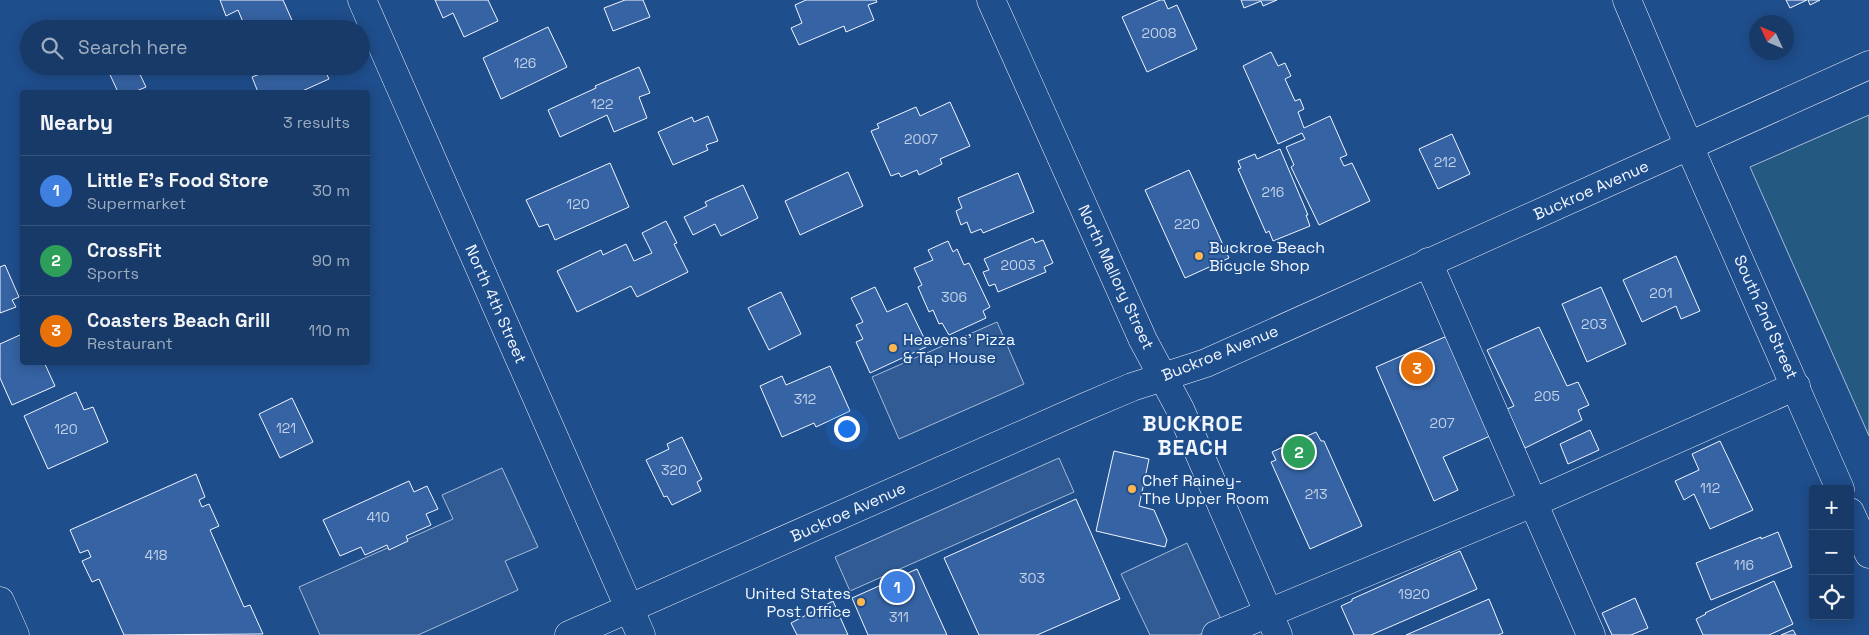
<!DOCTYPE html>
<html lang="en">
<head>
<meta charset="utf-8">
<style>
  :root { --surface:#173a69; --page:#20416f; --text:#f1f3f6; --muted:#9eadc0; --line:#36547d; --accent:#ffb74d }
  body { margin:0; font-family:"Space Grotesk",sans-serif; background:var(--page); color:var(--text) }
  .controls { position:absolute; right:15px; bottom:15px; display:grid; overflow:hidden; border-radius:5px; box-shadow:0 2px 12px #0003 }
  .controls button { width:45px; height:45px; display:grid; place-items:center; padding:0; border:0; border-bottom:1px solid var(--line); background:var(--surface); color:var(--text); font:25px sans-serif }
  .compass { position:absolute; left:1749px; top:15px; width:45px; height:45px; border-radius:50%; background:var(--surface); box-shadow:0 2px 12px #0003; rotate:314deg }
  .you { position:absolute; left:846px; top:428px; width:18px; height:18px; margin:-12px; border:4px solid #fff; border-radius:50%; background:#1a73e8; box-shadow:0 0 0 8px #1a73e833 }
  .badge { display:grid; place-items:center; width:32px; height:32px; border-radius:50%; background:var(--accent); color:#fff; font-size:16px; font-weight:700 }
  .pin { position:absolute; translate:-50% -50%; border:2px solid #fff; box-shadow:0 1px 5px #0006 }
  .list { margin:0; padding:0; list-style:none }
  h2 { display:flex; justify-content:space-between; align-items:center; height:65px; margin:0; padding:0 20px; font-size:21px }
  h2 small { font-size:16px; font-weight:400; color:var(--muted) }
  .list li { display:grid; grid-template-columns:32px 1fr auto; gap:15px; align-items:center; box-sizing:border-box; height:70px; padding:0 20px; border-top:1px solid var(--line) }
  .list b { display:block; font-size:19px; white-space:nowrap }
  .list p { margin:0; font-size:16px; white-space:nowrap; color:var(--muted) }
  .list em { font-size:16px; font-style:normal; color:var(--muted) }
  .icon { flex:none; width:28px; height:28px; fill:none; stroke:currentColor; stroke-width:2; stroke-linecap:round; stroke-linejoin:round }
  .map { position:relative; flex:none; width:1869px; height:635px; overflow:hidden }
  .search { position:absolute; background:var(--surface); box-shadow:0 2px 12px #0003; left:20px; top:20px; width:350px; height:55px; display:flex; align-items:center; gap:12px; box-sizing:border-box; padding:0 18px; border-radius:28px; color:var(--muted); font-size:19px }
  .panel { position:absolute; background:var(--surface); box-shadow:0 2px 12px #0003; left:20px; top:90px; width:350px; height:275px; border-radius:5px }
  .map>svg:first-child { display:block }
  .green { fill:#245a82; stroke:#a8bbd7 }
  .parking { fill:#305b95; stroke:#a8bbd7 }
  .building { fill:#3563a3; stroke:#f2f6ff }
  .lines { fill:none; stroke-linecap:round; stroke-linejoin:round }
  .minor-casing { stroke:#f2f6ff; stroke-width:29 }
  .minor { stroke:#1f4e8c; stroke-width:28 }
  .poi-dot { fill:#ffb74d; stroke:#1f4e8c; stroke-width:2 }
  .labels { text-anchor:middle; dominant-baseline:central; stroke-width:4; stroke-linejoin:round; paint-order:stroke }
  .number-label { font-size:14px; fill:#c3d1e8 }
  .street-label { font-size:16px; fill:#f2f6ff; stroke:#1f4e8c }
  .poi-label { font-size:16px; fill:#f2f6ff; stroke:#1f4e8c; text-anchor:start }
  .district-label { font-size:21px; font-weight:bold; letter-spacing:1px; fill:#f2f6ff; stroke:#1f4e8c }
</style>
</head>
<body>
<div class="map">
<svg width="1869" height="635" viewBox="0 0 1869 635">
  <rect width="100%" height="100%" fill="#1f4e8c"/>
  <polygon class="green" points="1869,115 1869,436 1750,167"/>
  <g class="parking">
    <polygon points="997,322 1024,384 899,439 872,377"/>
    <polygon points="1059,458 1074,492 850,591 835,557"/>
    <polygon points="502,468 538,547 505,561 518,590 418,635 320,635 299,587 453,519 442,495"/>
    <polygon points="1187,543 1223,624 1199,635 1150,635 1121,574"/>
  </g>
  <g class="building">
    <polygon points="220,0 283,0 295,27 290,29 246,29 238,10 226,16"/>
    <polygon points="435,0 488,0 498,21 464,37 453,13 443,18"/>
    <polygon points="625,0 643,0 650,17 613,31 604,8"/>
    <polygon points="806,0 876,0 877,2 868,5 874,20 846,32 844,26 799,45 791,28 802,23 795,5"/>
    <polygon points="1160,0 1164,0 1168,9 1177,5 1197,49 1147,72 1122,17"/>
    <polygon points="1241,0 1277,0 1263,6 1261,1 1244,8"/>
    <polygon points="1786,0 1807,0 1790,8"/>
    <polygon points="1808,0 1820,0 1810,5"/>
    <polygon points="548,27 567,67 501,99 483,58"/>
    <polygon points="1271,52 1278,66 1285,63 1291,76 1285,79 1295,101 1300,99 1304,109 1298,112 1304,128 1330,116 1347,155 1340,158 1344,166 1352,163 1370,201 1319,225 1291,167 1294,165 1286,147 1305,139 1302,133 1278,144 1243,66"/>
    <polygon points="106,66 136,66 146,87 134,92 118,92"/>
    <polygon points="269,66 323,66 329,79 300,92 258,92 252,77 260,74 259,71"/>
    <polygon points="639,67 650,93 639,97 647,118 614,132 607,115 560,137 548,110 596,88 595,86"/>
    <polygon points="950,102 970,146 940,159 942,164 919,175 917,170 901,177 899,173 891,176 871,131 879,128 877,124 916,107 920,116"/>
    <polygon points="708,116 718,141 706,145 708,150 673,165 658,132 692,117 694,122"/>
    <polygon points="1452,134 1470,174 1438,189 1419,149"/>
    <polygon points="1280,149 1308,215 1306,215 1310,226 1273,241 1269,231 1266,233 1238,169 1241,168 1238,161 1255,154 1257,159"/>
    <polygon points="610,163 629,207 555,240 548,224 539,227 526,200"/>
    <polygon points="1189,170 1229,258 1185,278 1145,190"/>
    <polygon points="848,172 863,206 800,235 785,201"/>
    <polygon points="1018,173 1034,212 983,233 981,229 971,233 967,222 961,225 956,211 962,208 958,198"/>
    <polygon points="743,185 758,218 721,236 715,224 693,235 684,217 707,206 705,202"/>
    <polygon points="666,221 677,243 674,244 688,272 637,297 631,286 577,312 557,271 601,250 603,255 626,244 634,261 652,253 642,233"/>
    <polygon points="1033,238 1035,243 1043,240 1053,263 1044,267 1046,272 998,292 995,284 989,286 983,272 989,270 984,259"/>
    <polygon points="948,241 953,252 957,249 964,265 969,263 990,307 983,311 986,318 949,335 942,323 939,324 933,310 929,312 918,287 922,285 914,268 933,260 928,250"/>
    <polygon points="1676,256 1700,311 1681,319 1676,306 1642,322 1623,280"/>
    <polygon points="5,265 19,297 12,300 16,307 0,313 0,267"/>
    <polygon points="875,287 887,312 907,303 928,346 870,373 856,342 863,339 856,325 863,322 851,298"/>
    <polygon points="1601,287 1626,344 1587,362 1562,304"/>
    <polygon points="781,292 801,334 769,350 748,308"/>
    <polygon points="1539,327 1567,386 1578,382 1589,405 1578,410 1582,420 1525,448 1507,409 1514,406 1487,350"/>
    <polygon points="22,334 22,362 44,362 55,386 12,405 0,378 0,344"/>
    <polygon points="1447,336 1490,436 1443,457 1458,490 1434,501 1376,367"/>
    <polygon points="830,366 850,411 816,427 814,423 782,437 760,386 782,376 786,385"/>
    <polygon points="76,392 84,410 93,407 108,442 48,469 24,416"/>
    <polygon points="292,398 313,442 280,458 259,414"/>
    <polygon points="1590,430 1599,450 1568,464 1560,444"/>
    <polygon points="1316,432 1321,441 1324,441 1362,526 1310,549 1271,462 1276,460 1272,452"/>
    <polygon points="682,437 702,479 697,482 701,491 672,505 667,496 664,497 646,460 669,449 667,444"/>
    <polygon points="1720,441 1753,510 1710,529 1694,494 1684,500 1675,481 1699,470 1692,454"/>
    <polygon points="1114,451 1149,459 1139,506 1154,510 1167,540 1165,547 1096,531"/>
    <polygon points="196,474 205,497 199,500 202,507 209,504 219,526 210,530 244,607 250,605 263,634 124,635 99,579 92,582 82,561 91,557 88,550 80,553 70,530"/>
    <polygon points="409,481 414,492 427,486 438,509 426,514 431,525 406,536 408,541 389,550 387,545 365,555 361,547 340,556 323,520"/>
    <polygon points="1076,499 1120,599 1037,635 979,635 944,558"/>
    <polygon points="1778,532 1792,567 1711,600 1696,563 1761,537 1761,539"/>
    <polygon points="1460,551 1477,589 1371,635 1354,635 1341,606 1352,601 1352,599"/>
    <polygon points="917,569 947,635 868,635 852,598"/>
    <polygon points="1774,581 1793,624 1769,635 1703,635 1696,619 1706,614 1705,613"/>
    <polygon points="1635,598 1648,628 1631,635 1612,635 1602,613"/>
    <polygon points="1489,599 1503,633 1498,635 1406,635"/>
    <polygon points="833,601 848,635 797,635 791,623"/>
    <polygon points="1793,630 1796,635 1781,635"/>
  </g>
  <g class="lines">
    <defs>
      <g id="minor">
        <polyline points="362,0 641,635"/>
        <polyline points="991,0 1143,340 1180,409 1278,635"/>
        <polyline points="1627,0 1675,114 1840,489"/>
        <polyline points="1428,262 1591,635"/>
        <polyline points="1850,512 1869,554"/>
        <polyline points="0,601 15,635"/>
        <polyline points="569,635 1085,407 1132,387 1206,363 1869,65"/>
        <polyline points="1216,635 1533,503 1796,386"/>
      </g>
    </defs>
    <use href="#minor" class="minor-casing"/>
    <use href="#minor" class="minor"/>
  </g>
  <g class="poi-dot">
    <circle cx="1199" cy="256" r="5"/>
    <circle cx="893" cy="348" r="5"/>
    <circle cx="1132" cy="489" r="5"/>
    <circle cx="861" cy="602" r="5"/>
  </g>
  <g class="labels">
    <g class="number-label">
      <text x="1159" y="33">2008</text>
      <text x="525" y="63">126</text>
      <text x="602" y="104">122</text>
      <text x="921" y="139">2007</text>
      <text x="1445" y="162">212</text>
      <text x="1273" y="192">216</text>
      <text x="578" y="204">120</text>
      <text x="1187" y="224">220</text>
      <text x="1018" y="265">2003</text>
      <text x="1661" y="293">201</text>
      <text x="954" y="297">306</text>
      <text x="1594" y="324">203</text>
      <text x="1547" y="396">205</text>
      <text x="805" y="399">312</text>
      <text x="1442" y="423">207</text>
      <text x="286" y="428">121</text>
      <text x="66" y="429">120</text>
      <text x="674" y="470">320</text>
      <text x="1710" y="488">112</text>
      <text x="1316" y="494">213</text>
      <text x="378" y="517">410</text>
      <text x="156" y="555">418</text>
      <text x="1744" y="565">116</text>
      <text x="1032" y="578">303</text>
      <text x="1414" y="594">1920</text>
      <text x="899" y="617">311</text>
    </g>
    <g class="street-label">
      <text transform="translate(1591 190) rotate(-24)">Buckroe Avenue</text>
      <text transform="translate(1116 277) rotate(65)">North Mallory Street</text>
      <text transform="translate(496 304) rotate(66)">North 4th Street</text>
      <text transform="translate(1766 317) rotate(66)">South 2nd Street</text>
      <text transform="translate(1220 353) rotate(-22)">Buckroe Avenue</text>
      <text transform="translate(848 512) rotate(-24)">Buckroe Avenue</text>
    </g>
    <g class="poi-label">
      <text x="1209" y="247">Buckroe Beach<tspan x="1209" dy="18">Bicycle Shop</tspan></text>
      <text x="903" y="339">Heavens' Pizza<tspan x="903" dy="18">&amp; Tap House</tspan></text>
      <text x="1142" y="480">Chef Rainey-<tspan x="1142" dy="18">The Upper Room</tspan></text>
      <text x="851" y="593" text-anchor="end">United States<tspan x="851" dy="18">Post Office</tspan></text>
    </g>
    <g class="district-label">
      <text x="1193" y="423">BUCKROE<tspan x="1193" dy="24">BEACH</tspan></text>
    </g>
  </g>
</svg>
<div class="controls">
<button>+</button>
<button>−</button>
<button><svg class="icon" aria-label="locate" viewBox="0 0 24 24"><circle cx="12" cy="12" r="6"/><path d="M12 2v4M12 18v4M2 12h4M18 12h4"/></svg></button>
</div>
<svg class="compass" viewBox="-18 -18 36 36"><path d="M0-13l5 13h-10z" fill="#e53935"/><path d="M0 13l5-13h-10z" fill="#9eadc0"/></svg>
<div class="you"></div>
<div class="pin badge" style="left:897px;top:587px;background:#3f7fe0">1</div>
<div class="pin badge" style="left:1299px;top:452px;background:#2e9e5b">2</div>
<div class="pin badge" style="left:1417px;top:368px;background:#e8710a">3</div>
<div class="search"><svg class="icon" aria-label="search" viewBox="0 0 24 24"><circle cx="10" cy="10" r="6"/><path d="M15 15l6 6"/></svg>Search here</div>
<section class="panel">
<h2>Nearby<small>3 results</small></h2>
<ul class="list">
<li><span class="badge" style="background:#3f7fe0">1</span><div><b>Little E's Food Store</b><p>Supermarket</p></div><em>30 m</em></li>
<li><span class="badge" style="background:#2e9e5b">2</span><div><b>CrossFit</b><p>Sports</p></div><em>90 m</em></li>
<li><span class="badge" style="background:#e8710a">3</span><div><b>Coasters Beach Grill</b><p>Restaurant</p></div><em>110 m</em></li>
</ul>
</section>
</div>
</body>
</html>
